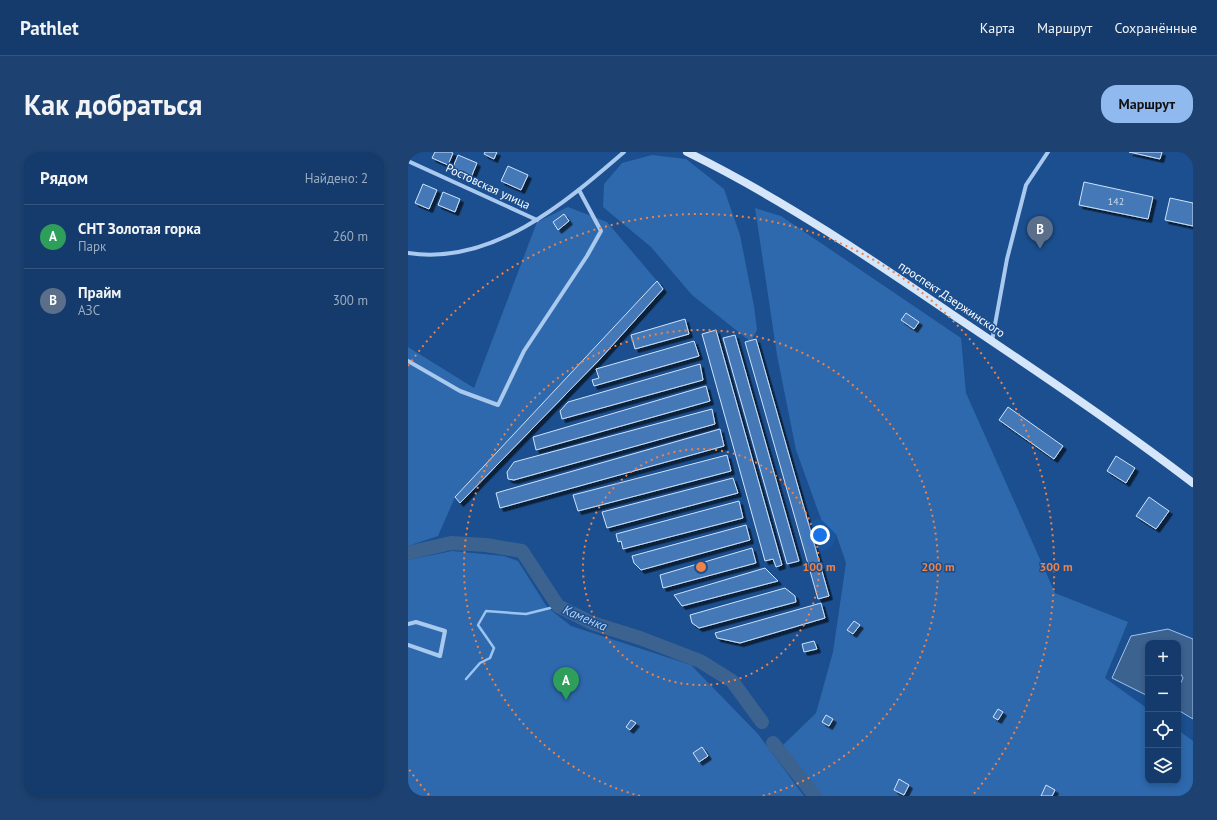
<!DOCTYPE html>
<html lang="ru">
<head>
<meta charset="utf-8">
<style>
  :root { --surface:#143b6b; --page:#1d4271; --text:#f1f3f6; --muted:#9dadc1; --line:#33557e; --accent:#90b9f0 }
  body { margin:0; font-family:"PT Sans",sans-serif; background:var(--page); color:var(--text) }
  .controls { position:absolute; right:12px; bottom:12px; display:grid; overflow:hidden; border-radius:8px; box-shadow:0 2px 6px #0003 }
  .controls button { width:36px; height:36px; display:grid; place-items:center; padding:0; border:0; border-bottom:1px solid var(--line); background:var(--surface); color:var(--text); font:20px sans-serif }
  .you { position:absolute; left:412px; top:383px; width:14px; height:14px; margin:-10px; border:3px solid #fff; border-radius:50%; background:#1a73e8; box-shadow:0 0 0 6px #1a73e833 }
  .badge { display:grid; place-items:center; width:26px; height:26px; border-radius:50%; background:var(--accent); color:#fff; font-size:13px; font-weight:700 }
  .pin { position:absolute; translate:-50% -33px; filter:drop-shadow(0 1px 2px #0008) }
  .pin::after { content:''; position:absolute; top:21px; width:14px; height:12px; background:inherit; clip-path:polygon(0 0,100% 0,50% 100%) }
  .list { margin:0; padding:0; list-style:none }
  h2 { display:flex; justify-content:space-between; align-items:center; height:52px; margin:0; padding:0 16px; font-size:17px }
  h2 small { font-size:13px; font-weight:400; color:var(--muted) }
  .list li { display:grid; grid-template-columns:26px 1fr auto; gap:12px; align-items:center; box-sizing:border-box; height:64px; padding:0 16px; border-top:1px solid var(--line) }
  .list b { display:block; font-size:15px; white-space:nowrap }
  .list p { margin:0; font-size:13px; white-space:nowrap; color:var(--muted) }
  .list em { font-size:13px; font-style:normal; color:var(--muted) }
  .icon { flex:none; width:22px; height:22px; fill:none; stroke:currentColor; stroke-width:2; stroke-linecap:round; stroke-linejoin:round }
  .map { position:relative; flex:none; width:785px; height:644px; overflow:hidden; border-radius:16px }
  header { display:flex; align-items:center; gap:24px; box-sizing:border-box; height:56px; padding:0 20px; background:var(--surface); border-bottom:1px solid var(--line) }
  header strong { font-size:19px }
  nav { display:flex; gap:22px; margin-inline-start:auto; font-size:14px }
  .intro { display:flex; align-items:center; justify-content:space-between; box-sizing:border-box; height:96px; padding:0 24px }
  h1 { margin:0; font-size:28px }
  .button { padding:10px 18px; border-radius:16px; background:var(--accent); color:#111; font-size:14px; font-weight:700 }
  main { display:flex; gap:24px; padding:0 24px }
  aside { flex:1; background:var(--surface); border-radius:16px; box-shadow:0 2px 6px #0003 }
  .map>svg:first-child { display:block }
  .green { fill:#2e69ad }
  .water { fill:#3c6290; stroke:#9cc4f0 }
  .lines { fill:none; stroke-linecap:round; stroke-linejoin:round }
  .stream { stroke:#9cc4f0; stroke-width:2.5 }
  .river { stroke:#3c6290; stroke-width:14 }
  .building { fill:#4478b7; stroke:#cfe3fa; filter:url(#shadow) }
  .street { stroke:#a9c9ee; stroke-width:4 }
  .secondary { stroke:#d6e6fa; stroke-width:8 }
  .ring { fill:none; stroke:#ee8249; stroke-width:2; stroke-dasharray:2 4 }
  .labels { text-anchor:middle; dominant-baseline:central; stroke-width:3; stroke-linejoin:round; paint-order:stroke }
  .number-label { font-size:10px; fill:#d0dded }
  .street-label { font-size:12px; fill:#fff; stroke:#1b4f8f }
  .water-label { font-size:13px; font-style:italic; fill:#b5d3f5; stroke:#1b4f8f }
  .centre { fill:#ee8249; stroke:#1b4f8f; stroke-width:2 }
  .ring-label { font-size:12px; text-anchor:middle; font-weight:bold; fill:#ee8249; stroke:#1b4f8f; stroke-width:3; stroke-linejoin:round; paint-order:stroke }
</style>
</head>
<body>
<header>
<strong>Pathlet</strong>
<nav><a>Карта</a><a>Маршрут</a><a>Сохранённые</a></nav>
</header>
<div class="intro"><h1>Как добраться</h1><a class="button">Маршрут</a></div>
<main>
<aside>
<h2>Рядом<small>Найдено: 2</small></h2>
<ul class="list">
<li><span class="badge" style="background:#2e9e5b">A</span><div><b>СНТ Золотая горка</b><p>Парк</p></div><em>260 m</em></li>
<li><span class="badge" style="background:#5c6f8a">B</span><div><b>Прайм</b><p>АЗС</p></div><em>300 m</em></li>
</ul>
</aside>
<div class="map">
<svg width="785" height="644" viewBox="0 0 785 644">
  <defs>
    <filter id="shadow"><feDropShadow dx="3.5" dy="3.5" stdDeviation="0" flood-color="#0009"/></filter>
  </defs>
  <rect width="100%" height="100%" fill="#1b4f8f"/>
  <g class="green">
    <polygon points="244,3 278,7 316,37 332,83 346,154 349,178 343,190 284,143 243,95 195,55 196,32 214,11"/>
    <polygon points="160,55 199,70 249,129 47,345 30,384 0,394 0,195 66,236 129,70"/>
    <polygon points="347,56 373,64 553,186 558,241 647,441 720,470 697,526 740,557 740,629 770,629 770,578 785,589 785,644 413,644 375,593 408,561 425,500 438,411 428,382 413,367 388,298 369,203"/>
    <polygon points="44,399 96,404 110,409 139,455 163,474 283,513 350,582 396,644 0,644 0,408"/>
  </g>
  <polygon class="water" points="760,477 785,487 785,567 770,558 770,537 775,526 770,517 770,491 740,491 740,544 704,526 723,484"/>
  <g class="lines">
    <polyline class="stream" points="58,527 72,511 82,506 86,496 70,473 78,459 118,462 150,454"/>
    <g class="river">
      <polyline points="0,401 43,391 78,393 114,399 150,454 184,471 232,486 292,509 324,529 354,570"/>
      <polyline points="365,591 407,644"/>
    </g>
  </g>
  <g class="building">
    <polygon points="27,0 43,0 45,1 40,13 24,6"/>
    <polygon points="77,0 89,0 86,7 76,2"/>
    <polygon points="721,0 754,0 752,7"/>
    <polygon points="50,3 69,11 62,28 43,20"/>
    <polygon points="100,14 120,23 113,38 93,29"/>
    <polygon points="676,30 745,45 740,67 671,53"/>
    <polygon points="15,32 29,38 21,57 7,51"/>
    <polygon points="35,40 52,47 47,60 30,53"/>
    <polygon points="762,46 785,51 785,74 757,68"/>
    <polygon points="156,62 161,69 150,78 145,70"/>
    <polygon points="249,129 255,137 193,206 52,351 47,345"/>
    <polygon points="498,161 511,170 506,177 493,168"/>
    <polygon points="277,167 281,182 227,197 223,183"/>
    <polygon points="308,178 374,413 368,415 365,407 357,409 294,182"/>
    <polygon points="327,183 391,409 379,412 315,186"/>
    <polygon points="348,187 421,444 410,447 337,190"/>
    <polygon points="286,189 291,204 186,234 184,228 191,226 188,217"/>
    <polygon points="292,212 295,228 154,267 152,259 160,250"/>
    <polygon points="298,234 302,249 128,298 125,285"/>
    <polygon points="600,255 655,294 646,307 591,268"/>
    <polygon points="304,257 307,272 106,328 100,327 99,320 106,310"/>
    <polygon points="312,277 316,294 92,356 88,341"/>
    <polygon points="319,303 323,319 170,359 165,343"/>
    <polygon points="708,304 727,316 718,331 699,319"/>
    <polygon points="325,326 330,341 199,376 194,360"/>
    <polygon points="741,345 761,359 748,377 728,364"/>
    <polygon points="331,349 335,366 215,397 213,389 210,390 208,382"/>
    <polygon points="338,373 342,388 233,418 226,411 224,404"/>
    <polygon points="344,396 348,411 255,436 252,423"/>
    <polygon points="357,416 370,429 274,454 266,443"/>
    <polygon points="377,436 387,444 388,450 291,476 284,471 282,463"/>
    <polygon points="413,451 417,466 332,491 309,486 307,481"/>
    <polygon points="446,469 452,473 445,482 439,478"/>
    <polygon points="406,489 409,497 396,500 394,492"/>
    <polygon points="590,557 595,560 590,568 585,565"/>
    <polygon points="418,563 425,567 421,574 414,570"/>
    <polygon points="223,568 228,571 222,578 218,575"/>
    <polygon points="294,595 300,604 291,610 285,601"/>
    <polygon points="491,627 501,633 496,643 486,638"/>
    <polygon points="638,633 647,638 644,644 633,644"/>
  </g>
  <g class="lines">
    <g class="street">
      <polyline points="0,9 129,68"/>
      <path d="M0,101c84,13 157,-50 216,-101"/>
      <polyline points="584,189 599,107 618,33 640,0"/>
      <polyline points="0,209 52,239 90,253 116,199 179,104 193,79 171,38"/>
      <polyline points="0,472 8,470 37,479 32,504 0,493"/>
    </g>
    <path class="secondary" d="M279,0c96,47 184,107 272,167 79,53 158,106 234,164"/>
  </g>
  <g class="ring">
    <circle cx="293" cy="415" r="118"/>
    <path d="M232 644A237 237 0 1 1 354 644"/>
    <path d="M21 643A355 355 0 0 1 0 616M0 214A355 355 0 1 1 565 643"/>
  </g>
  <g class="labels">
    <g class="number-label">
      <text x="708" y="49">142</text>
    </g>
    <g class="street-label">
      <text transform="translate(80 34) rotate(25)">Ростовская улица</text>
      <text transform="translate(544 147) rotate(34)">проспект Дзержинского</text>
    </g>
    <g class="water-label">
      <text transform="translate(177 466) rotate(23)">Каменка</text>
    </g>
  </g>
  <circle cx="293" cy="415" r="6" class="centre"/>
  <g class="ring-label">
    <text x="411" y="419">100 m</text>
    <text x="530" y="419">200 m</text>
    <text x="648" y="419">300 m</text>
  </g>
</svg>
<div class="controls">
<button>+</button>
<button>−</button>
<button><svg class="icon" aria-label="locate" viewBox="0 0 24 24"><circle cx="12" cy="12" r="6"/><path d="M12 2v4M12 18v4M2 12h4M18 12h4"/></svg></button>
<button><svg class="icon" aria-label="layers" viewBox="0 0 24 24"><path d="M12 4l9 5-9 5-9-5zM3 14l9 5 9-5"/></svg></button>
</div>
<div class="you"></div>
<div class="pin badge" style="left:158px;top:548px;background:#2e9e5b">A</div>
<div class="pin badge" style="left:632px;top:97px;background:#5c6f8a">B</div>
</div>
</main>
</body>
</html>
